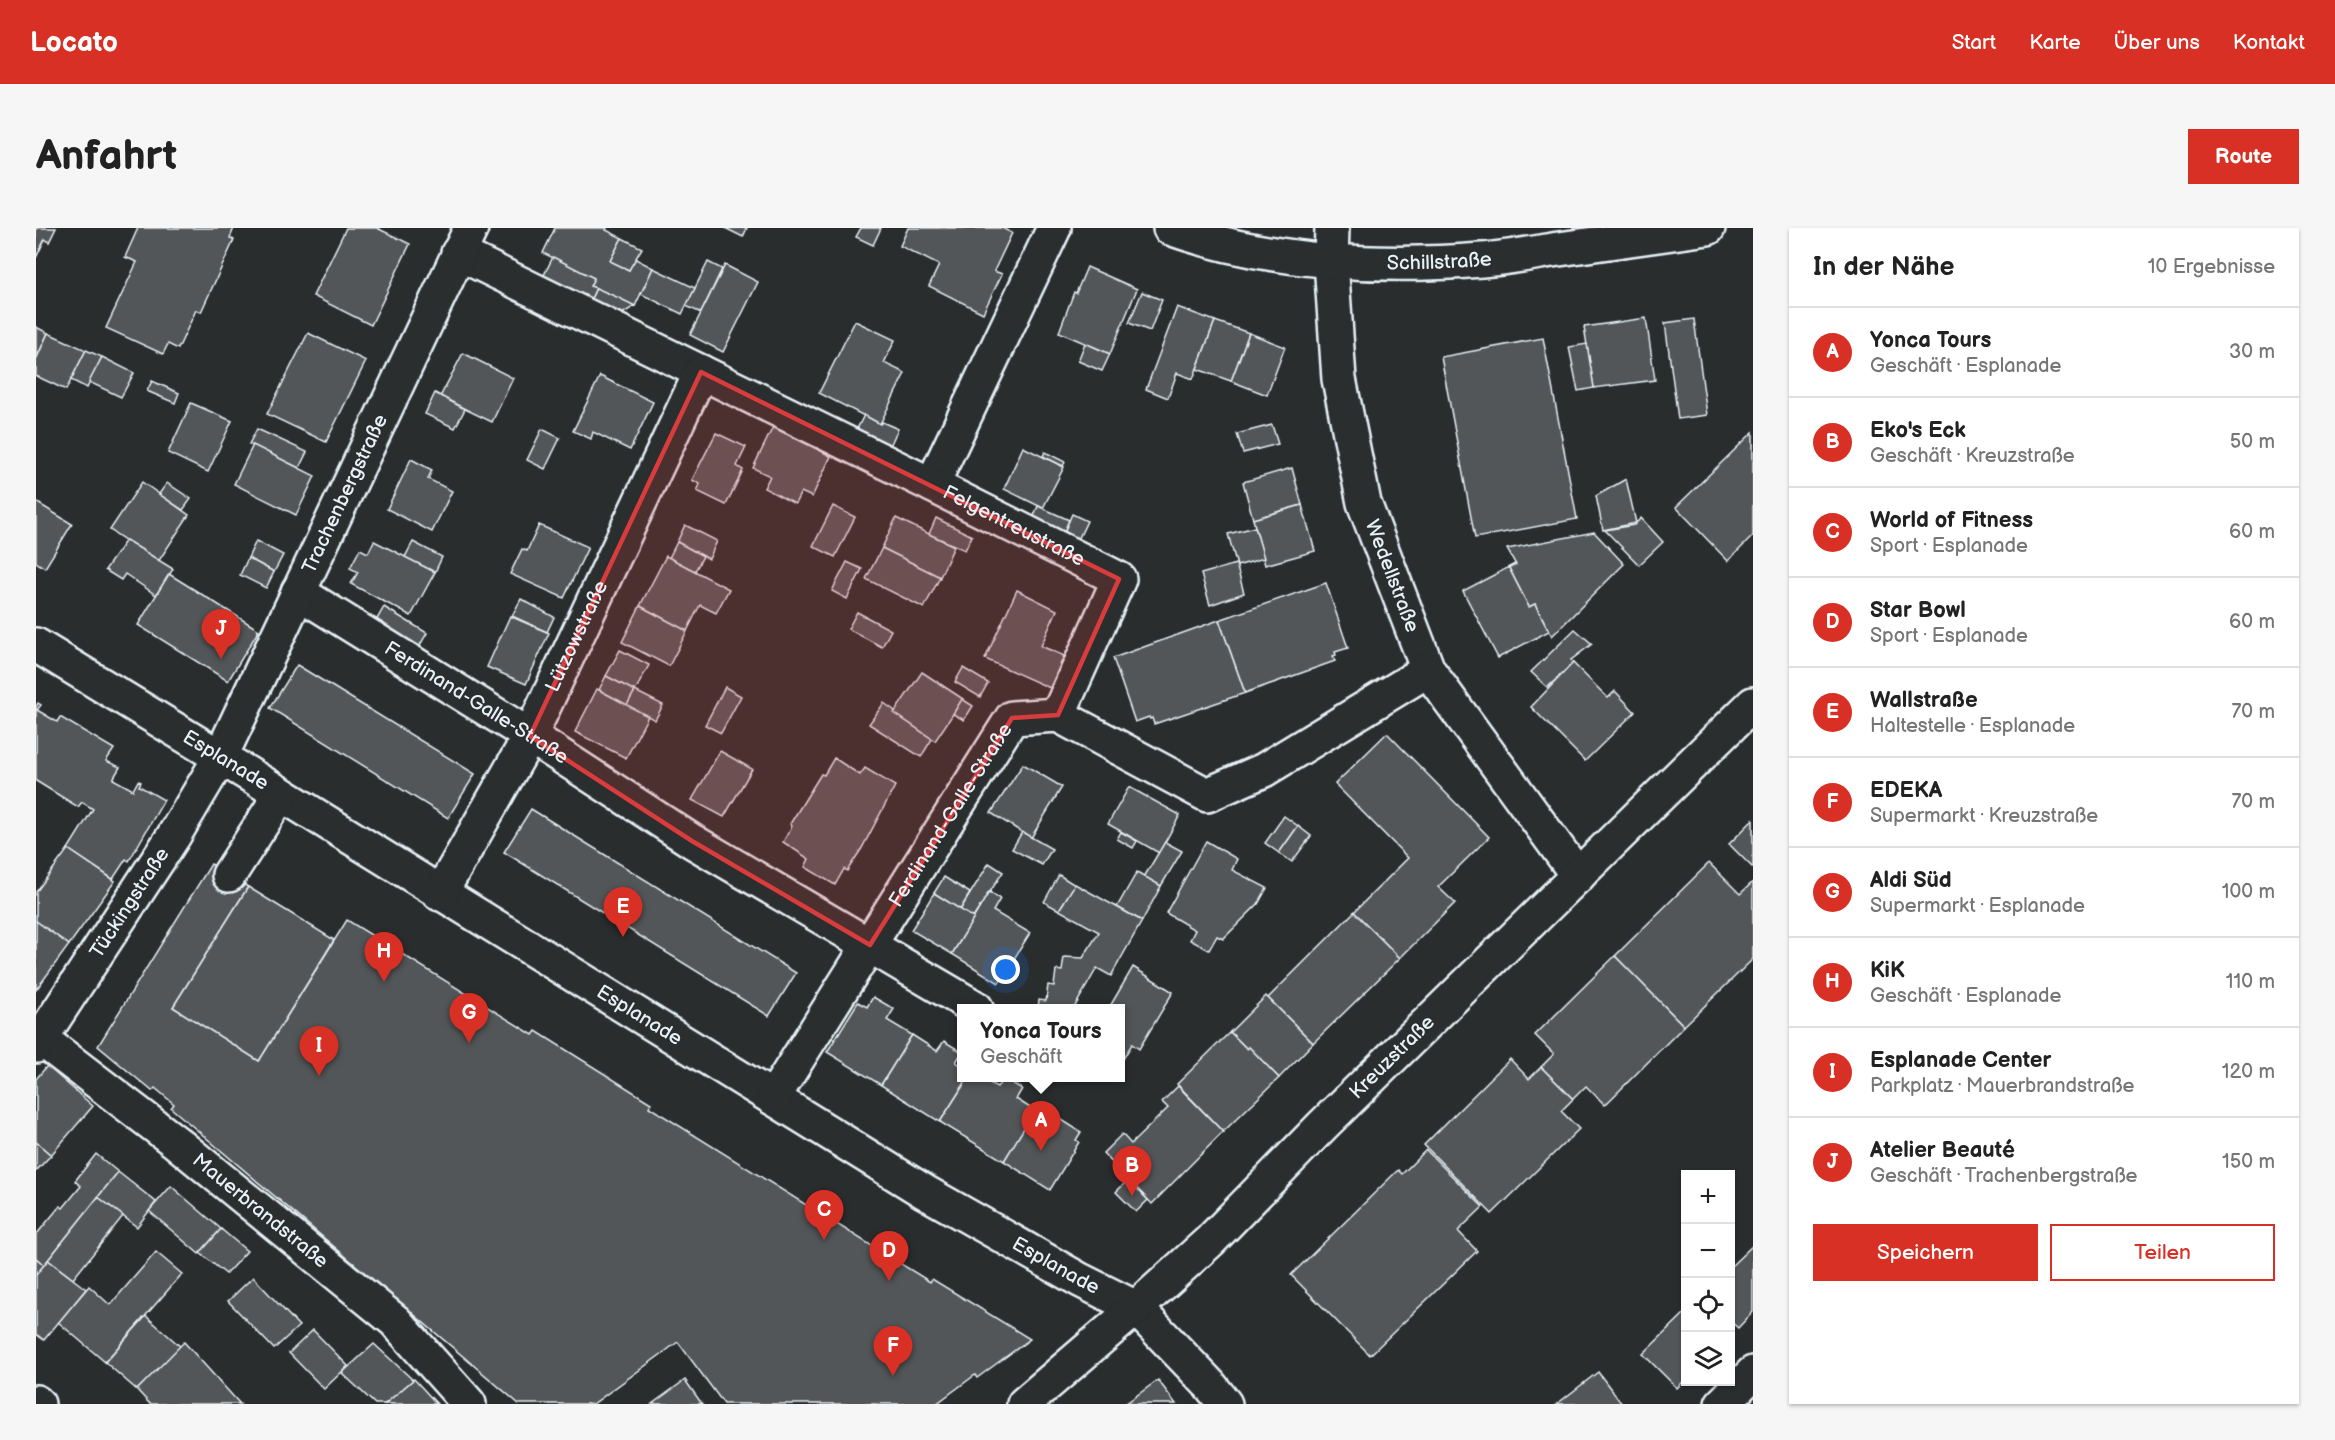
<!DOCTYPE html>
<html lang="de">
<head>
<meta charset="utf-8">
<style>
  :root { --surface:#fff; --page:#f6f6f6; --text:#222; --muted:#767676; --line:#e0e0e0; --accent:#d93025 }
  body { margin:0; font-family:"Balsamiq Sans",sans-serif; background:var(--page); color:var(--text) }
  .controls { position:absolute; right:18px; bottom:18px; display:grid; overflow:hidden; border-radius:0px; box-shadow:0 2px 4px #0004 }
  .controls button { width:54px; height:54px; display:grid; place-items:center; padding:0; border:0; border-bottom:2px solid var(--line); background:var(--surface); color:var(--text); font:30px sans-serif }
  .you { position:absolute; left:970px; top:742px; width:21px; height:21px; margin:-15px; border:4px solid #fff; border-radius:50%; background:#1a73e8; box-shadow:0 0 0 9px #1a73e833 }
  .badge { display:grid; place-items:center; width:39px; height:39px; border-radius:50%; background:var(--accent); color:#fff; font-size:20px; font-weight:700 }
  .pin { position:absolute; translate:-50% -50px; filter:drop-shadow(0 2px 3px #0008) }
  .pin::after { content:''; position:absolute; top:32px; width:21px; height:18px; background:inherit; clip-path:polygon(0 0,100% 0,50% 100%) }
  .popup { position:absolute; left:921px; top:776px; width:168px; height:78px; box-sizing:border-box; display:grid; place-content:center; border-radius:0px; background:var(--surface); filter:drop-shadow(0 2px 4px #0005); font-size:20px; white-space:nowrap; color:var(--muted) }
  .popup b { font-size:22px; color:var(--text) }
  .popup::after { content:''; position:absolute; left:50%; top:100%; margin-left:-12px; border:12px solid transparent; border-top-color:var(--surface) }
  .list { margin:0; padding:0; list-style:none }
  h2 { display:flex; justify-content:space-between; align-items:center; height:78px; margin:0; padding:0 24px; font-size:26px }
  h2 small { font-size:20px; font-weight:400; color:var(--muted) }
  .list li { display:grid; grid-template-columns:39px 1fr auto; gap:18px; align-items:center; box-sizing:border-box; height:90px; padding:0 24px; border-top:2px solid var(--line) }
  .list b { display:block; font-size:22px; white-space:nowrap }
  .list p { margin:0; font-size:20px; white-space:nowrap; color:var(--muted) }
  .list em { font-size:20px; font-style:normal; color:var(--muted) }
  .actions { display:flex; gap:12px; padding:18px 24px }
  .actions a { flex:1; padding:14px 0; border:2px solid var(--accent); border-radius:0px; text-align:center; font-size:21px; color:var(--accent) }
  .actions .main { background:var(--accent); color:#fff }
  .icon { flex:none; width:33px; height:33px; fill:none; stroke:currentColor; stroke-width:2; stroke-linecap:round; stroke-linejoin:round }
  .map { position:relative; flex:none; width:1717px; height:1176px; overflow:hidden; border-radius:0px }
  header { display:flex; align-items:center; gap:36px; box-sizing:border-box; height:84px; padding:0 30px; background:var(--accent); color:#fff }
  header strong { font-size:28px }
  nav { display:flex; gap:33px; margin-inline-start:auto; font-size:21px }
  .intro { display:flex; align-items:center; justify-content:space-between; box-sizing:border-box; height:144px; padding:0 36px }
  h1 { margin:0; font-size:42px }
  .button { padding:15px 27px; border-radius:0px; background:var(--accent); color:#fff; font-size:21px; font-weight:700 }
  main { display:flex; gap:36px; padding:0 36px }
  aside { flex:1; background:var(--surface); border-radius:0px; box-shadow:0 2px 4px #0004 }
  .map>svg:first-child { display:block }
  .building { fill:#535759; stroke:#e8f1f8; stroke-width:1.5 }
  .lines { fill:none; stroke-linecap:round; stroke-linejoin:round }
  .minor-casing { stroke:#e8f1f8; stroke-width:38 }
  .major-casing { stroke:#e8f1f8; stroke-width:38 }
  .minor { stroke:#2a2d2e; stroke-width:33 }
  .major { stroke:#2a2d2e; stroke-width:33 }
  .marked { fill:#d83c3d; fill-opacity:0.2; stroke:#d83c3d; stroke-width:4.5; stroke-linejoin:round }
  .labels { text-anchor:middle; dominant-baseline:central; stroke-width:5; stroke-linejoin:round; paint-order:stroke }
  .street-label { font-size:20px; fill:#e8f1f8; stroke:#2a2d2e }
</style>
</head>
<body>
<header>
<strong>Locato</strong>
<nav><a>Start</a><a>Karte</a><a>Über uns</a><a>Kontakt</a></nav>
</header>
<div class="intro"><h1>Anfahrt</h1><a class="button">Route</a></div>
<main>
<div class="map">
<svg width="1717" height="1176" viewBox="0 0 1717 1176">
  <rect width="100%" height="100%" fill="#2a2d2e"/>
  <filter id="ink" filterUnits="userSpaceOnUse"><feTurbulence type="fractalNoise" baseFrequency=".0167" numOctaves="2"/><feDisplacementMap in="SourceGraphic" scale="12" xChannelSelector="R" yChannelSelector="G"/><feConvolveMatrix kernelMatrix="1 2 1 2 8 2 1 2 1" color-interpolation-filters="sRGB"/></filter>
  <g filter="url(#ink)">
    <g class="building">
      <polygon points="0,0 20,0 13,14 9,11 0,30"/>
      <polygon points="102,0 198,0 194,10 198,12 165,84 160,82 142,121 132,116 127,126 70,100 101,34 89,29"/>
      <polygon points="310,0 341,0 374,16 335,97 277,68"/>
      <polygon points="519,0 571,0 570,2 586,10 574,33 593,42 598,30 617,40 599,78 554,58 558,50 507,25"/>
      <polygon points="689,0 711,0 707,9"/>
      <polygon points="825,0 845,0 837,17 820,9"/>
      <polygon points="872,0 966,0 976,5 958,43 966,46 947,85 893,58 903,37 864,18"/>
      <polygon points="586,10 606,20 593,42 574,33"/>
      <polygon points="517,29 558,50 554,58 560,60 552,78 504,55"/>
      <polygon points="672,34 686,41 665,85 650,78"/>
      <polygon points="689,37 722,54 687,124 654,107"/>
      <polygon points="1051,39 1101,61 1074,126 1023,104 1038,64 1040,65"/>
      <polygon points="617,40 659,60 646,86 605,66"/>
      <polygon points="560,60 583,70 599,78 578,91 552,78"/>
      <polygon points="1106,64 1126,72 1114,103 1093,95"/>
      <polygon points="1141,79 1179,93 1157,151 1141,145 1132,170 1110,161"/>
      <polygon points="1610,90 1619,152 1558,160 1548,99"/>
      <polygon points="1658,91 1671,187 1642,191 1629,95"/>
      <polygon points="819,93 859,112 848,135 869,145 844,196 783,165"/>
      <polygon points="1179,93 1213,105 1195,153 1161,141"/>
      <polygon points="0,99 12,105 0,132"/>
      <polygon points="12,105 50,122 30,162 0,148 0,132"/>
      <polygon points="272,105 330,133 290,214 231,186"/>
      <polygon points="1213,105 1249,119 1231,167 1195,153"/>
      <polygon points="1507,110 1541,291 1439,310 1405,129"/>
      <polygon points="1049,115 1074,126 1066,143 1042,133"/>
      <polygon points="1551,116 1558,160 1542,163 1533,119"/>
      <polygon points="50,122 66,129 51,160 35,152"/>
      <polygon points="427,125 477,150 456,194 404,169"/>
      <polygon points="66,129 98,145 85,169 53,154"/>
      <polygon points="564,148 617,174 594,222 557,204 555,211 537,203"/>
      <polygon points="116,153 143,165 139,175 111,163"/>
      <polygon points="399,165 429,181 419,200 389,186"/>
      <polygon points="155,175 196,193 172,244 132,225"/>
      <polygon points="828,187 844,196 846,194 862,201 851,224 818,207"/>
      <polygon points="1236,197 1242,216 1207,225 1201,206"/>
      <polygon points="737,199 795,228 776,269 765,264 759,276 728,260 734,248 717,240"/>
      <polygon points="221,201 271,224 263,240 213,216"/>
      <polygon points="506,201 524,210 509,241 491,232"/>
      <polygon points="1717,204 1717,308 1692,333 1640,279"/>
      <polygon points="680,205 710,219 701,238 707,242 690,277 661,263 664,256 656,252"/>
      <polygon points="217,217 279,248 260,287 198,256"/>
      <polygon points="987,219 1028,239 1007,280 968,261"/>
      <polygon points="1009,224 1029,234 1027,238 1007,228"/>
      <polygon points="375,231 396,242 392,251 416,263 396,304 351,281"/>
      <polygon points="1256,240 1266,277 1217,291 1207,254"/>
      <polygon points="1590,251 1600,295 1567,302 1560,268"/>
      <polygon points="106,254 153,287 122,334 74,302"/>
      <polygon points="131,255 155,271 147,282 123,266"/>
      <polygon points="0,274 36,296 9,340 0,334"/>
      <polygon points="1266,277 1279,323 1229,337 1217,291"/>
      <polygon points="797,278 819,289 799,329 777,318"/>
      <polygon points="1002,278 1033,292 1026,309 995,295"/>
      <polygon points="1036,286 1051,293 1040,316 1026,309"/>
      <polygon points="860,290 918,318 904,349 846,320"/>
      <polygon points="900,290 936,308 929,322 893,306"/>
      <polygon points="1605,290 1627,314 1603,337 1569,302 1598,297"/>
      <polygon points="503,297 552,319 528,370 474,346 486,321 491,323"/>
      <polygon points="649,297 681,313 673,331 641,314"/>
      <polygon points="1219,299 1228,330 1201,338 1192,306"/>
      <polygon points="1558,304 1588,336 1516,408 1499,376 1493,379 1473,340 1480,337 1471,321"/>
      <polygon points="90,312 137,341 120,367 89,346 85,352 69,342"/>
      <polygon points="220,313 247,327 238,344 212,330"/>
      <polygon points="338,313 399,344 375,388 315,356 322,344 314,340 324,321 332,325"/>
      <polygon points="377,314 406,329 399,344 369,329"/>
      <polygon points="641,314 667,328 659,343 633,330"/>
      <polygon points="846,320 904,349 888,380 830,351"/>
      <polygon points="630,328 693,361 680,385 664,377 651,403 604,378"/>
      <polygon points="212,330 238,344 230,360 204,347"/>
      <polygon points="811,334 826,341 811,371 796,363"/>
      <polygon points="1200,336 1208,365 1174,377 1165,346"/>
      <polygon points="1479,336 1473,340 1493,379 1499,376 1513,403 1462,430 1427,363"/>
      <polygon points="133,346 223,402 192,453 102,397"/>
      <polygon points="1290,355 1312,420 1299,424 1300,427 1297,428 1299,433 1209,465 1183,392"/>
      <polygon points="981,362 1021,382 1005,418 1028,428 1014,460 949,431"/>
      <polygon points="485,371 518,389 511,404 476,388"/>
      <polygon points="604,378 651,403 633,438 586,414"/>
      <polygon points="348,379 391,405 383,419 340,393"/>
      <polygon points="821,384 855,402 846,419 812,401"/>
      <polygon points="474,388 513,405 490,456 451,439"/>
      <polygon points="1183,392 1209,465 1118,496 1116,490 1114,491 1113,489 1099,494 1077,430"/>
      <polygon points="1539,401 1556,416 1535,432 1537,435 1513,458 1515,459 1513,461 1495,444"/>
      <polygon points="584,422 613,437 599,463 570,448"/>
      <polygon points="1537,435 1572,470 1579,463 1599,484 1549,533 1495,479"/>
      <polygon points="261,437 439,546 412,590 234,480"/>
      <polygon points="927,440 952,455 944,469 919,454"/>
      <polygon points="886,444 927,471 899,513 858,485"/>
      <polygon points="570,448 599,463 591,477 563,462"/>
      <polygon points="689,459 705,468 685,505 669,497"/>
      <polygon points="561,461 612,488 590,530 539,504"/>
      <polygon points="599,463 627,477 619,492 591,477"/>
      <polygon points="926,471 937,478 928,492 917,486"/>
      <polygon points="2,475 5,477 1,482 21,494 24,489 78,521 70,533 84,539 77,551 97,562 102,553 105,554 103,558 128,572 93,633 90,631 77,651 32,621 57,581 46,574 42,579 0,553 0,479"/>
      <polygon points="848,475 859,483 858,485 896,511 885,529 833,496"/>
      <polygon points="1351,505 1453,609 1402,659 1419,675 1364,730 1318,684 1372,630 1299,556"/>
      <polygon points="684,523 716,541 688,589 656,572"/>
      <polygon points="798,530 824,547 829,540 859,558 826,620 811,643 808,641 799,657 769,639 773,631 747,614 756,598 754,596 785,546 788,547"/>
      <polygon points="987,536 1026,559 995,610 955,585"/>
      <polygon points="1093,559 1144,587 1123,625 1072,596"/>
      <polygon points="495,581 760,745 733,788 468,624"/>
      <polygon points="1248,588 1262,598 1243,625 1229,615"/>
      <polygon points="1717,592 1717,640 1693,616"/>
      <polygon points="1262,598 1275,608 1256,634 1243,625"/>
      <polygon points="986,604 1016,621 1006,637 976,621"/>
      <polygon points="1085,604 1101,613 1097,620 1081,611"/>
      <polygon points="1170,613 1201,631 1196,642 1231,660 1222,676 1187,711 1181,708 1173,722 1154,712 1159,702 1130,685"/>
      <polygon points="1129,614 1146,623 1125,658 1108,649"/>
      <polygon points="32,621 79,653 33,717 0,693 0,664"/>
      <polygon points="953,635 967,644 937,690 924,682"/>
      <polygon points="1673,635 1704,666 1717,654 1717,731 1648,798 1579,728"/>
      <polygon points="175,636 212,659 137,779 223,833 311,692 497,807 500,803 615,875 613,879 894,1054 896,1051 994,1111 941,1150 939,1147 900,1176 688,1176 642,1114 557,1176 483,1176 135,880 138,876 119,860 116,863 62,818"/>
      <polygon points="1101,644 1125,658 1106,693 1081,679"/>
      <polygon points="1023,647 1039,657 1023,682 1008,674"/>
      <polygon points="908,649 934,665 924,682 898,665"/>
      <polygon points="1039,656 1106,693 1075,748 1061,740 1038,780 1002,780 1003,772 1010,773 1012,757 1018,758 1020,742 1026,743 1028,729 1047,730 1063,704 1023,682"/>
      <polygon points="212,659 298,712 223,833 137,779"/>
      <polygon points="953,664 964,671 957,683 994,705 963,755 916,726"/>
      <polygon points="898,665 938,690 916,726 875,702"/>
      <polygon points="1318,684 1364,730 1277,815 1232,770"/>
      <polygon points="0,693 33,717 0,762"/>
      <polygon points="1579,728 1648,798 1569,877 1550,858 1537,871 1505,839 1518,826 1499,807"/>
      <polygon points="1097,739 1137,764 1103,821 1096,816 1084,836 1084,780 1073,780"/>
      <polygon points="1230,768 1277,815 1243,850 1213,819 1211,821 1194,804"/>
      <polygon points="837,769 858,781 851,792 876,807 845,857 791,824 822,774 831,779"/>
      <polygon points="1194,804 1211,821 1213,819 1243,850 1187,904 1141,856"/>
      <polygon points="876,807 901,823 908,813 926,824 920,834 926,838 926,850 932,850 904,894 845,857"/>
      <polygon points="1474,831 1493,851 1505,839 1537,871 1525,883 1543,901 1456,986 1388,917"/>
      <polygon points="11,838 57,878 15,927 0,914 0,851"/>
      <polygon points="932,850 945,850 961,859 968,850 986,861 980,871 999,883 968,933 904,894"/>
      <polygon points="1142,858 1187,904 1116,976 1067,925 1086,906 1095,916 1132,880 1126,874"/>
      <polygon points="1002,877 1045,904 1040,912 1043,914 1014,962 968,933"/>
      <polygon points="0,914 15,927 0,943"/>
      <polygon points="1390,922 1447,979 1422,1003 1441,1023 1334,1127 1255,1047 1362,942 1366,946"/>
      <polygon points="60,926 82,944 8,1037 0,1030 0,1007 24,978 27,980 45,958 39,953"/>
      <polygon points="82,944 120,974 101,999 62,969"/>
      <polygon points="1092,952 1112,972 1100,984 1080,964"/>
      <polygon points="135,958 185,1001 163,1026 113,983"/>
      <polygon points="62,969 87,988 37,1051 12,1032"/>
      <polygon points="185,1001 211,1023 190,1046 164,1025"/>
      <polygon points="1717,1017 1717,1084 1702,1100 1694,1093 1694,1039"/>
      <polygon points="120,1024 146,1046 69,1134 22,1094 53,1058 74,1077"/>
      <polygon points="0,1030 8,1037 0,1047"/>
      <polygon points="12,1032 50,1061 8,1112 0,1106 0,1047"/>
      <polygon points="217,1049 263,1098 238,1121 192,1073"/>
      <polygon points="1650,1084 1650,1151 1641,1160 1607,1126"/>
      <polygon points="110,1088 145,1119 101,1162 69,1134"/>
      <polygon points="277,1102 312,1138 288,1161 253,1125"/>
      <polygon points="148,1114 204,1176 114,1176 101,1162"/>
      <polygon points="338,1116 377,1152 349,1176 339,1176 306,1145"/>
      <polygon points="1562,1144 1586,1176 1521,1176"/>
      <polygon points="378,1151 401,1176 349,1176 377,1152"/>
      <polygon points="649,1152 666,1176 616,1176"/>
      <polygon points="1122,1152 1140,1176 1089,1176"/>
    </g>
    <g class="lines">
      <defs>
        <g id="minor">
          <path id="s1" d="M1018,0l-122,257 187,94 -61,136"/>
          <path id="s2" d="M1296,0l-1,33 8,118 25,124 64,167 150,206"/>
          <polyline points="422,25 665,144"/>
          <path id="s3" d="M262,364l232,144 162,105 284,167"/>
          <path id="s4" d="M0,417l245,149 644,398 155,88 56,28 74,77 15,19"/>
          <polyline points="193,647 245,566"/>
          <path id="s5" d="M404,666l90,-158 171,-364 231,113"/>
          <path id="s6" d="M0,807l141,108 218,178 74,83"/>
          <path id="s7" d="M0,818l137,-209 47,-79 251,-530"/>
          <path id="s8" d="M737,870l239,-380 46,-3 149,80 57,-25 164,-100"/>
          <polyline points="0,1174 2,1176"/>
          <path id="s9" d="M988,1176l112,-96 74,-67 113,-116 430,-421"/>
          <polyline points="1686,1176 1717,1145"/>
        </g>
        <g id="major">
          <path id="s10" d="M1134,0c98,35 210,40 312,32 26,-2 51,-7 77,-11 50,-7 99,-14 149,-21"/>
        </g>
      </defs>
      <use href="#minor" class="minor-casing"/>
      <use href="#major" class="major-casing"/>
      <use href="#minor" class="minor"/>
      <use href="#major" class="major"/>
    </g>
  </g>
  <path class="marked" d="M665,144l418,207 -61,136 -46,3 -142,227 -178,-104 -162,-105z"/>
  <g class="labels">
    <g class="street-label">
      <text stroke="none"><textPath href="#s10" startOffset="273">Schillstraße</textPath></text>
      <text stroke="none"><textPath href="#s7" startOffset="634">Trachenbergstraße</textPath></text>
      <text stroke="none"><textPath href="#s1" startOffset="376">Felgentreustraße</textPath></text>
      <text stroke="none"><textPath href="#s2" startOffset="356">Wedellstraße</textPath></text>
      <text stroke="none"><textPath href="#s5" startOffset="292">Lützowstraße</textPath></text>
      <text stroke="none"><textPath href="#s3" startOffset="210">Ferdinand-Galle-Straße</textPath></text>
      <text stroke="none"><textPath href="#s4" startOffset="222">Esplanade</textPath></text>
      <text stroke="none"><textPath href="#s8" startOffset="334">Ferdinand-Galle-Straße</textPath></text>
      <text stroke="none"><textPath href="#s7" startOffset="171">Tückingstraße</textPath></text>
      <text stroke="none"><textPath href="#s4" startOffset="708">Esplanade</textPath></text>
      <text stroke="none"><textPath href="#s9" startOffset="506">Kreuzstraße</textPath></text>
      <text stroke="none"><textPath href="#s6" startOffset="285">Mauerbrandstraße</textPath></text>
      <text stroke="none"><textPath href="#s4" startOffset="1194">Esplanade</textPath></text>
    </g>
  </g>
</svg>
<div class="controls">
<button>+</button>
<button>−</button>
<button><svg class="icon" aria-label="locate" viewBox="0 0 24 24"><circle cx="12" cy="12" r="6"/><path d="M12 2v4M12 18v4M2 12h4M18 12h4"/></svg></button>
<button><svg class="icon" aria-label="layers" viewBox="0 0 24 24"><path d="M12 4l9 5-9 5-9-5zM3 14l9 5 9-5"/></svg></button>
</div>
<div class="you"></div>
<div class="pin badge" style="left:1005px;top:923px">A</div>
<div class="popup"><b>Yonca Tours</b>Geschäft</div>
<div class="pin badge" style="left:1096px;top:968px">B</div>
<div class="pin badge" style="left:788px;top:1012px">C</div>
<div class="pin badge" style="left:853px;top:1053px">D</div>
<div class="pin badge" style="left:587px;top:709px">E</div>
<div class="pin badge" style="left:857px;top:1148px">F</div>
<div class="pin badge" style="left:433px;top:815px">G</div>
<div class="pin badge" style="left:348px;top:754px">H</div>
<div class="pin badge" style="left:283px;top:848px">I</div>
<div class="pin badge" style="left:185px;top:431px">J</div>
</div>
<aside>
<h2>In der Nähe<small>10 Ergebnisse</small></h2>
<ul class="list">
<li><span class="badge">A</span><div><b>Yonca Tours</b><p>Geschäft · Esplanade</p></div><em>30 m</em></li>
<li><span class="badge">B</span><div><b>Eko's Eck</b><p>Geschäft · Kreuzstraße</p></div><em>50 m</em></li>
<li><span class="badge">C</span><div><b>World of Fitness</b><p>Sport · Esplanade</p></div><em>60 m</em></li>
<li><span class="badge">D</span><div><b>Star Bowl</b><p>Sport · Esplanade</p></div><em>60 m</em></li>
<li><span class="badge">E</span><div><b>Wallstraße</b><p>Haltestelle · Esplanade</p></div><em>70 m</em></li>
<li><span class="badge">F</span><div><b>EDEKA</b><p>Supermarkt · Kreuzstraße</p></div><em>70 m</em></li>
<li><span class="badge">G</span><div><b>Aldi Süd</b><p>Supermarkt · Esplanade</p></div><em>100 m</em></li>
<li><span class="badge">H</span><div><b>KiK</b><p>Geschäft · Esplanade</p></div><em>110 m</em></li>
<li><span class="badge">I</span><div><b>Esplanade Center</b><p>Parkplatz · Mauerbrandstraße</p></div><em>120 m</em></li>
<li><span class="badge">J</span><div><b>Atelier Beauté</b><p>Geschäft · Trachenbergstraße</p></div><em>150 m</em></li>
</ul>
<div class="actions"><a class="main">Speichern</a><a>Teilen</a></div>
</aside>
</main>
</body>
</html>
